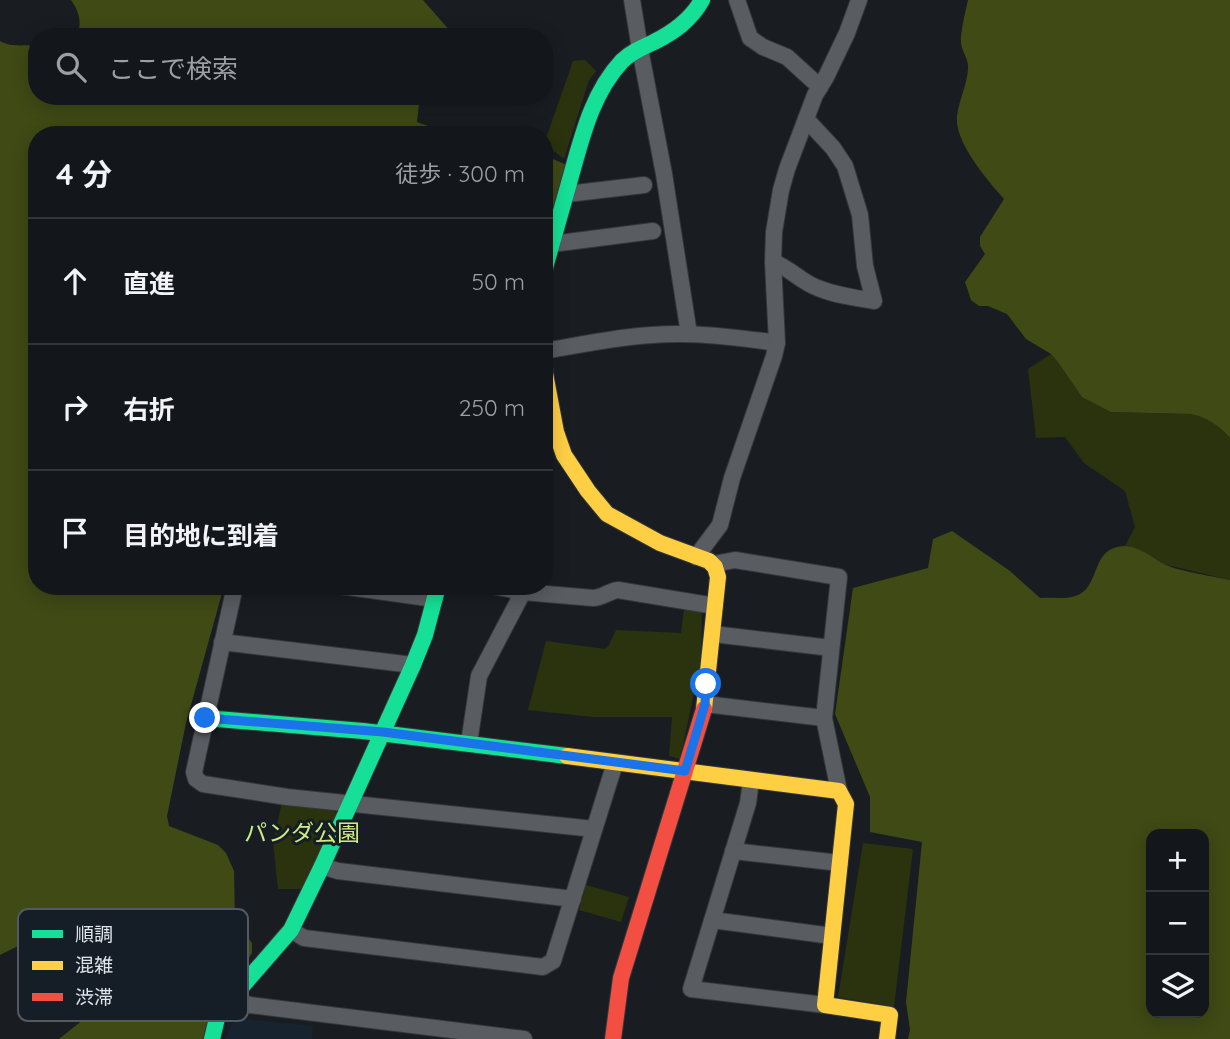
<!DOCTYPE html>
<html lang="ja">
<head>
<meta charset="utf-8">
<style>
  :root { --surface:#13161a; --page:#1c1f23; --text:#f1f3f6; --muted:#9d9fa2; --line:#323539 }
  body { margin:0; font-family:Quicksand,"Noto Sans JP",sans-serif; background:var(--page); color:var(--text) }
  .controls { position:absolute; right:21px; bottom:21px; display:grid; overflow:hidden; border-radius:14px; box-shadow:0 4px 18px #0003 }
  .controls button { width:63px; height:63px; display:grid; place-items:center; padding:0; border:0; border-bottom:2px solid var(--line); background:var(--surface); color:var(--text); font:35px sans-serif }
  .stop { position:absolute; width:21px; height:21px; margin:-16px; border:5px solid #1a73e8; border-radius:50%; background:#fff }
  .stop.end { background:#1a73e8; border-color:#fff; box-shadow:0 2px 7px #0008 }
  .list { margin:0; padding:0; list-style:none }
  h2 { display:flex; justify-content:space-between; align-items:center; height:91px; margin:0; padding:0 28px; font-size:30px }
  h2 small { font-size:23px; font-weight:400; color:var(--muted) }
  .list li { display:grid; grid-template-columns:46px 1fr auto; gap:21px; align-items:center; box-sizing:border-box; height:126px; padding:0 28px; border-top:2px solid var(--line) }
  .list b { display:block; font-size:26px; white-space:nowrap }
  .list em { font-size:23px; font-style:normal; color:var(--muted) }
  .icon { flex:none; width:38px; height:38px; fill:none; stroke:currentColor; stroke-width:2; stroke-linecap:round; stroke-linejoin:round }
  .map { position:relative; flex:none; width:1230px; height:1039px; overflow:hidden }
  .search { position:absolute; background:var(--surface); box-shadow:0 4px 18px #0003; left:28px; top:28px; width:525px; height:77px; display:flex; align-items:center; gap:18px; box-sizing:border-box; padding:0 24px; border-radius:28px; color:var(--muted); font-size:26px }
  .panel { position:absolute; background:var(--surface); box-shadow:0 4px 18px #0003; left:28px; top:126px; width:525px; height:469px; border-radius:28px }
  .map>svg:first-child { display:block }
  .built { fill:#182330 }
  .green { fill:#2a330d }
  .forest { fill:#3f4a15; fill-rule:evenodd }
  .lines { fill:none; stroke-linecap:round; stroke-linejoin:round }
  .street-casing { stroke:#34373c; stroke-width:18 }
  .fast-casing { stroke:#34373c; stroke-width:18 }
  .slow-casing { stroke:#34373c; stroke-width:18 }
  .jam-casing { stroke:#34373c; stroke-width:18 }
  .street { stroke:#595c60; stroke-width:16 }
  .fast { stroke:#16e098; stroke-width:16 }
  .slow { stroke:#ffcf43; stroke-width:16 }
  .jam { stroke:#f24e42; stroke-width:16 }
  .route { stroke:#1a73e8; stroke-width:9 }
  .labels { text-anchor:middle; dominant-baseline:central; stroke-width:6; stroke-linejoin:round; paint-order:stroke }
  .park-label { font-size:23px; fill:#d1eb7e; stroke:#151d26 }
  .key { fill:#151d26; stroke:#525961; stroke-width:2 }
  .key-label { font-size:19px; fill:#dfe5eb }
</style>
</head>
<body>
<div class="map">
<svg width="1230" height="1039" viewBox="0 0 1230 1039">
  <rect width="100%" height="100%" fill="#191d22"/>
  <polygon class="built" points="235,1018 313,1026 312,1039 225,1039"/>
  <g class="green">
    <polygon points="585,60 596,71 589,80 564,159 551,149 544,152 544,144 573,61"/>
    <path d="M1051,354l60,58 80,2c15,3 29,12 39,24v142l-67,-16 -28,-16 -10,-2 10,-19 -10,-36 -41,-28 -19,-26 -29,1 -8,-69z"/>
    <polygon points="685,602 702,603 701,660 680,759 669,756 672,717 593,717 528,710 546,641 605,649 609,645 616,630 681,633"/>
    <polygon points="282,802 335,811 337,818 305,889 278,889 273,843"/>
    <polygon points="863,843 913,849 894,1007 838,997"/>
    <polygon points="586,885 629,897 621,922 579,910"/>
  </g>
  <g class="forest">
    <path d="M71,0h352l28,32 10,5h-385c7,-13 3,-26 -5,-37z"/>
    <path d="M968,0h262v438c-10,-12 -24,-21 -39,-24l-80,-2 -29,-15 -24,-35 -7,-8 -25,-15 -19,-25 -19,-8h-9l-8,-6 -6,-18 20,-28 -5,-8v-9l24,-38c-16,-18 -50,-57 -47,-83 2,-16 10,-31 11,-47 1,-10 -6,-17 -7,-26 -1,-9 5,-34 7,-43z"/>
    <path d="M0,41c11,7 24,3 37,5v50h383l-3,26 36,13h-416v451h187l-38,137 -19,93 2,10 49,19 8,8 8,18 1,49 17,23v10l-44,70 -4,16h-145l40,-32 9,-19 -45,-37 -5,-8 -18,-5 -10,2 -30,15z"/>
    <polygon points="548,157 567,165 544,240 544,162"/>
    <path d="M952,531l58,40 30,27c12,-1 27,2 38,-3 23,-10 12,-46 45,-49 14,-1 27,10 39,17 13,8 51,13 68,17v459h-322l2,-9 -4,-28 16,-160 -52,-10v-35l-35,-83 18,-126 75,-20 5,-29zM1151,834h53v179h-53z"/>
  </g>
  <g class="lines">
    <defs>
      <g id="street">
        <polyline points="632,0 640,49 664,174 689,334"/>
        <polyline points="737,0 750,38 763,47 787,57 820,87"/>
        <polyline points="567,194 644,185"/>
        <polyline points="552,244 653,231"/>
        <path d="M773,262c17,6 28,20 45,26 17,7 37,10 56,13l-9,-35 -5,-51 -15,-49 -12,-18 -27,-29"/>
        <path d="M544,351c36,-6 72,-14 108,-16 42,-3 83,2 125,8"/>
        <polyline points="696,557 720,525 732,478 774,356 777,343 773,262 774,232 781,190 787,169 815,95 826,77 847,33 859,0"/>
        <polyline points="714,564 735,560 839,577 824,718 839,791"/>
        <polyline points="235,586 194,772 196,779 203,784 287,797 594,829"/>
        <polyline points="341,586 435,599"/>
        <path d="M493,586l30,6 70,6c9,0 16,-7 25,-8l97,16"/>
        <polyline points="713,634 831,648"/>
        <polyline points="222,642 413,665"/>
        <polyline points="705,704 824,718"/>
        <polyline points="469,743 479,676 523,592"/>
        <polyline points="751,781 748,803 691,989 825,1005"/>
        <polyline points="733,851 840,863"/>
        <polyline points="322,866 338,871 573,899"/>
        <polyline points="712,920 832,936"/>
        <polyline points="291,930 304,938 543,967 553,961 615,763"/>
        <polyline points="230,999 250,1005 524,1039"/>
      </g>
      <g id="fast">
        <path d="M544,271c8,-29 17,-59 25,-88 12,-42 22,-89 53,-122 9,-9 21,-14 32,-19 20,-10 37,-22 48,-42"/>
        <polyline points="205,718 363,731 567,756"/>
        <polyline points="212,1039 218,1014 291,930 322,866 413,665 425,635 438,586"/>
      </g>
      <g id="slow">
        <polyline points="544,368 556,432 564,455 588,491 607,514 660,543 709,561 715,567 718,577 704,709"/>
        <polyline points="567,756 839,791 846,804 825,1005 890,1015 887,1039"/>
      </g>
      <polyline id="jam" points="613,1039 621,978 704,709"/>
    </defs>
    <use href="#street" class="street-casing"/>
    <use href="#fast" class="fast-casing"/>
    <use href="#slow" class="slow-casing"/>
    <use href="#jam" class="jam-casing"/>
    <use href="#street" class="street"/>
    <use href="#fast" class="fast"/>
    <use href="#slow" class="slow"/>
    <use href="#jam" class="jam"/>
  </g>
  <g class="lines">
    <polyline class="route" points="205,718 383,732 685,771 705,704 706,684"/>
  </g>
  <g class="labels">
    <g class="park-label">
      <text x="302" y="832">パンダ公園</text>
    </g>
  </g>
  <rect x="18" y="909" width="230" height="112" rx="10" class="key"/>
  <rect x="32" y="930" width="31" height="8" fill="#16e098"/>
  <rect x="32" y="961" width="31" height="9" fill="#ffcf43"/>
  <rect x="32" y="993" width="31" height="8" fill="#f24e42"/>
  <g class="key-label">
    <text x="75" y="941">順調</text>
    <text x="75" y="972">混雑</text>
    <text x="75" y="1004">渋滞</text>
  </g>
</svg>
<div class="controls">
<button>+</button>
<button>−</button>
<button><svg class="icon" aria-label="layers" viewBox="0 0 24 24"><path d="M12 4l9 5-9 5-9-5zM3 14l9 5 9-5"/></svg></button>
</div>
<div class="stop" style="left:706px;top:684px"></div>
<div class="stop end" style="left:205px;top:718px"></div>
<div class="search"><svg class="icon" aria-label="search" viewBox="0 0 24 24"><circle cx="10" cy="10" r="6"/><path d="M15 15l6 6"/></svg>ここで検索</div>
<section class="panel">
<h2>4 分<small>徒歩 · 300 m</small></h2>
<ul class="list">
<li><svg class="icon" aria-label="ahead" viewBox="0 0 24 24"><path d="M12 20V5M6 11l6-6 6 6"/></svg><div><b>直進</b></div><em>50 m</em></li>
<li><svg class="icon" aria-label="right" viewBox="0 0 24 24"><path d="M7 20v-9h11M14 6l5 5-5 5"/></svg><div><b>右折</b></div><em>250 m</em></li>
<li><svg class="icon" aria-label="arrive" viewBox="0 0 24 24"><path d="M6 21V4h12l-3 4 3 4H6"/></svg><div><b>目的地に到着</b></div></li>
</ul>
</section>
</div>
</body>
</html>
